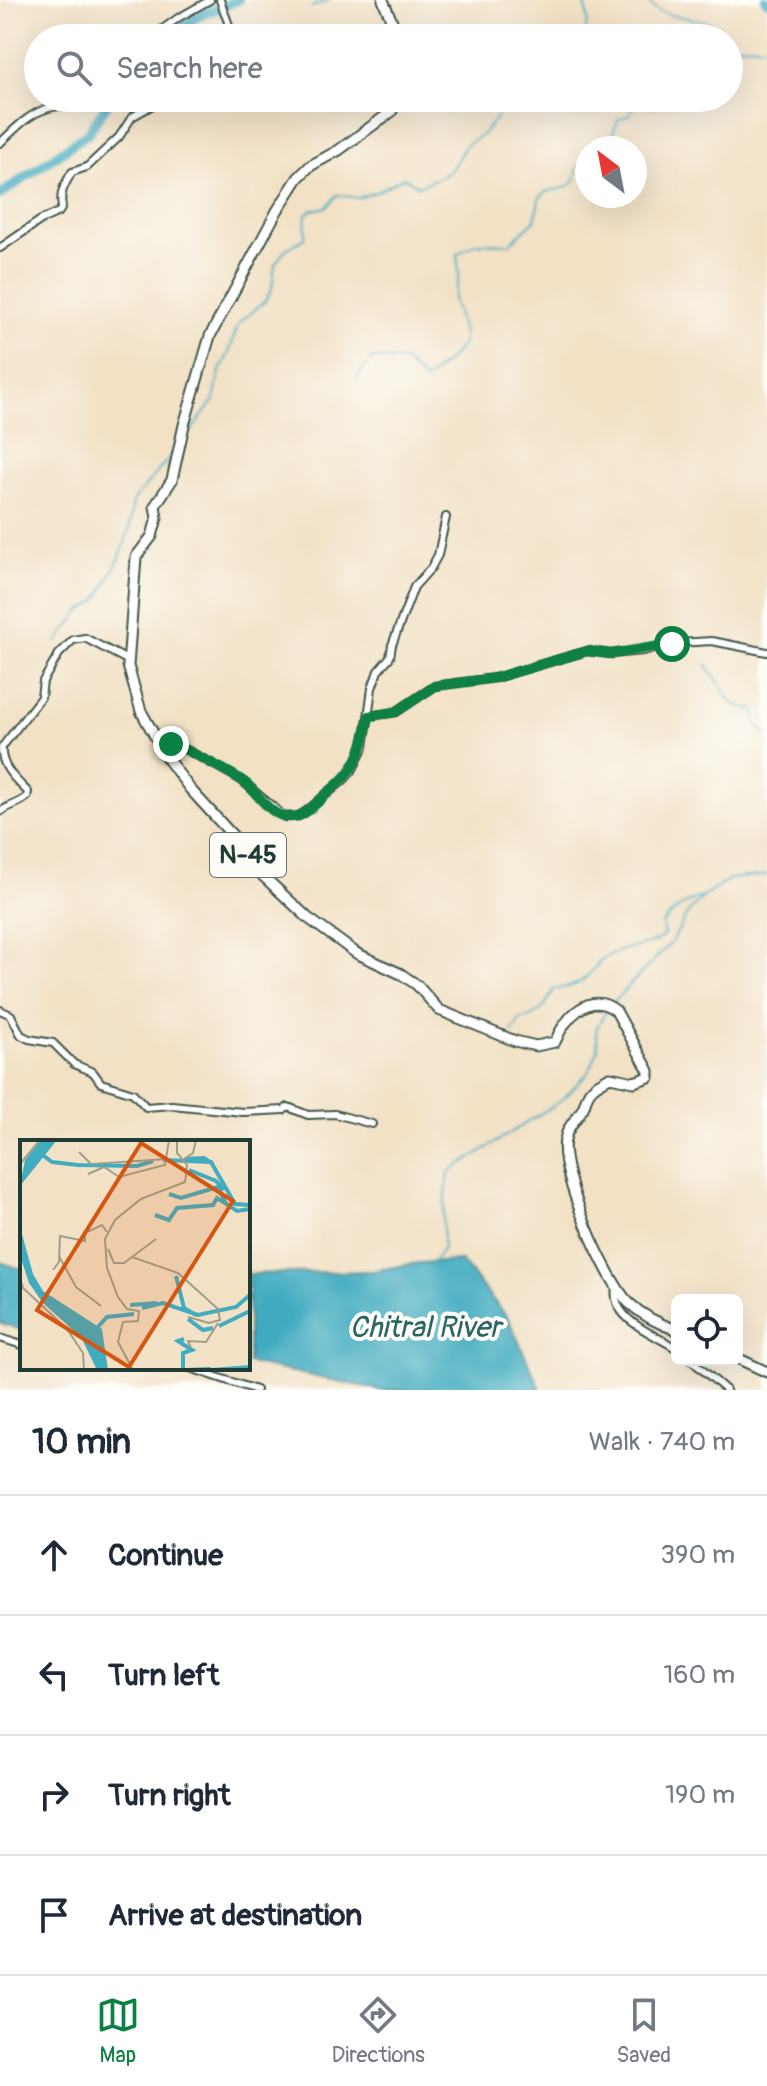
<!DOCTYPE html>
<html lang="en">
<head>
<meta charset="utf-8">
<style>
  :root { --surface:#fff; --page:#f2f2f3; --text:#1f2937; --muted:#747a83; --line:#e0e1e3; --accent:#0b8043 }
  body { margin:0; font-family:Pangolin,sans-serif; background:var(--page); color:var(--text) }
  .controls { position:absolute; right:24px; bottom:24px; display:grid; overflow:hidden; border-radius:12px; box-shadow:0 8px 32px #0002 }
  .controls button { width:72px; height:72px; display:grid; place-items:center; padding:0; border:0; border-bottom:2px solid var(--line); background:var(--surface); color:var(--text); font:40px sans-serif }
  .compass { position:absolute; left:575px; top:136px; width:72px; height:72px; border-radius:50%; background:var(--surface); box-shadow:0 8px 32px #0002; rotate:328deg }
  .stop { position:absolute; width:24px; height:24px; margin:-18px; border:6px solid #0b8043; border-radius:50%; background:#fff }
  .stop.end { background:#0b8043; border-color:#fff; box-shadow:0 2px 8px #0008 }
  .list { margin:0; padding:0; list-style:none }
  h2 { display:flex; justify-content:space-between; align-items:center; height:104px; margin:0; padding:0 32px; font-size:34px }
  h2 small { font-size:26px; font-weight:400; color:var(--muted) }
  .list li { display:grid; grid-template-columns:52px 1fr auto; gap:24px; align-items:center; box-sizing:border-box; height:120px; padding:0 32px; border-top:2px solid var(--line) }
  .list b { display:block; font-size:30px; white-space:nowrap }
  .list em { font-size:26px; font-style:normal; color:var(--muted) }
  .icon { flex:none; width:44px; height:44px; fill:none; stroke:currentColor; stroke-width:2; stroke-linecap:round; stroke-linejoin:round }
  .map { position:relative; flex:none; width:767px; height:1390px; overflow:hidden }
  .search { position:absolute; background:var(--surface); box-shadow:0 8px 32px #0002; left:24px; right:24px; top:24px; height:88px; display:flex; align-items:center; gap:20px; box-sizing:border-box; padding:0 28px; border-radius:44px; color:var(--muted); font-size:30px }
  .sheet { height:584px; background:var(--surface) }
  nav { display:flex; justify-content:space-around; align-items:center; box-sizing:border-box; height:112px; border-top:2px solid var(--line); background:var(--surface); font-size:22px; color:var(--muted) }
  nav a { display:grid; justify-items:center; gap:4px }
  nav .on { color:var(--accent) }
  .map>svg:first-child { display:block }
  .water { fill:#41abc0; stroke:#30747a; stroke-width:2 }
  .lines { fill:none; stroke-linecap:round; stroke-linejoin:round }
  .stream { stroke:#41abc0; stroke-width:2 }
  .river { stroke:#41abc0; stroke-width:10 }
  .minor-casing { stroke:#3f564a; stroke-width:10 }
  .highway-casing { stroke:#3f564a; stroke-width:13 }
  .minor { stroke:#fff; stroke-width:6 }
  .highway { stroke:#fff; stroke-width:9 }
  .route { stroke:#0b8043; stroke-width:10 }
  .labels { text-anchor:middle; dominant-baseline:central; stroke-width:8; stroke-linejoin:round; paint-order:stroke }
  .shield { fill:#fdfcf7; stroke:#62766e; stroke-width:2 }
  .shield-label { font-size:26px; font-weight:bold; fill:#1f3d34 }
  .water-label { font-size:30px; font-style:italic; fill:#2b6465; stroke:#fdfcf7 }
  .inset-river { fill:none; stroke:#41abc0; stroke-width:4 }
  .inset-road { fill:none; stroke:#9e9f8b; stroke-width:2 }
  .view { fill:#d45610; fill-opacity:0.15; stroke:#d45610; stroke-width:4 }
  .inset-edge { fill:none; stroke:#1f3d34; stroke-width:4 }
</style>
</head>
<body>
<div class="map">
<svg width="767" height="1390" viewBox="0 0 767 1390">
  <rect width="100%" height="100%" fill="#fdfcf7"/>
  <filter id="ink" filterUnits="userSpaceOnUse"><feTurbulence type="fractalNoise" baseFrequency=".0125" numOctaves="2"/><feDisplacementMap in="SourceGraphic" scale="16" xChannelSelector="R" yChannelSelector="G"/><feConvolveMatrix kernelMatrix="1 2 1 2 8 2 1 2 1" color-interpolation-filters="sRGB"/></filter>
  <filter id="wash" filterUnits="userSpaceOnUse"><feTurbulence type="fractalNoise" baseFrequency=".006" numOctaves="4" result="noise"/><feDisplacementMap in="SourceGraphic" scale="32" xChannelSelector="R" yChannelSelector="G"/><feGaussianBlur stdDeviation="1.8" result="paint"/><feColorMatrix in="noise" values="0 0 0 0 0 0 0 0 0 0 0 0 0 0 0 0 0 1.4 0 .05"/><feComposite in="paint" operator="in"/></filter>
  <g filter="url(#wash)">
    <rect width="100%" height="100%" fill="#f2e1c5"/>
    <g class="water">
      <polygon points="461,1261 508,1318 541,1390 380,1390 248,1363 248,1274 372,1271 417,1263"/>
      <polygon points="0,1262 22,1269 22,1330 0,1323"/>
    </g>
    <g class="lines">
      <g class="stream">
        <path d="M647,0c13,20 41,15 61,22 8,3 15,10 21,16"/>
        <polyline points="312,7 329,0"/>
        <polyline points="583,38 588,21 585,2 587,0"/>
        <polyline points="729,45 767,46"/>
        <polyline points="599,148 609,143 618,120 630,114 637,103 653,108 661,102 662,98"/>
        <polyline points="356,379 372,358 404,361 425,381 454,355 463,343 463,332 453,300 459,276 457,254 476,243 509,244 535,220 539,199 545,192 567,187 574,182 578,168 587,154"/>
        <polyline points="184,441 214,400 220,371 229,353 238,324 265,301 272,289 275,264 285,250 305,238 306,214 312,210 327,207 337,195 358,198 378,191 404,177 418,186 443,176 451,170 465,146 483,134 500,113 531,98"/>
        <polyline points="57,642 80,612 98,600 120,557 129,530 133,501 175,451"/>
        <polyline points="706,664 733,704 755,710 755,722 767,735"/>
        <polyline points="612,1003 672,942 687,914 703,897 730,879 767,875"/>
        <path d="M512,1032l8,-12c20,-4 26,-14 34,-31 40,-3 32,-22 57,-35 17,-8 41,-6 53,-19l-2,-11c12,-13 23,-23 40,-27"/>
        <polyline points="432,1264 443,1248 443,1217 449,1172 562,1100 588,1073 598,1050 596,1029 606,1011"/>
      </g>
      <g class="river">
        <polyline points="766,0 767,1"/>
        <polyline points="161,38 201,15 238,0"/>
        <polyline points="0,195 88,133 111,98"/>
      </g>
    </g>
  </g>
  <g filter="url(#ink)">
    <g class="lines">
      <defs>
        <g id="minor">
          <polyline points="220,0 230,28 226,38"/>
          <polyline points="150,38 178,18 210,0"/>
          <path d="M0,143c14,-13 29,-30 49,-35 16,-4 29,-3 45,-10"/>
          <path d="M0,248l41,-28 18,-8 3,-5c-3,-14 3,-23 10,-35l15,-5 32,-30 13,-20 33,-19"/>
          <polyline points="369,716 396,712 435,686 495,678 587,651 611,654 643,651 678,643 712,641 767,652"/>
          <polyline points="161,743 187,750 241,780 285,817 299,816 305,812 343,781 352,771 364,747 372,688 378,671 390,657 392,645 414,587 431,568 438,555 446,517"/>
          <path d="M0,812c9,-7 19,-8 27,-15l1,-5c-13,-13 -28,-26 -26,-45l39,-50 2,-16 16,-27 14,-14 12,-2 44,23"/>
          <polyline points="0,1010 11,1015 21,1035 29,1039 53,1043 74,1064 93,1072 101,1083 133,1093 146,1107 172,1105 243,1112 284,1110 288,1107 308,1115 335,1114 372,1124"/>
          <path d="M616,1287c-6,34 40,47 61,62"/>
          <polyline points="0,1338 22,1345"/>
          <polyline points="691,1360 726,1390"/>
          <polyline points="190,1368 256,1390"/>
        </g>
        <g id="highway">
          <polyline points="383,0 399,38"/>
          <path d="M400,98l-9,14 -52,38 -29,16 -12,12 -21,33 -67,125 -26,89 -12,55 -17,26 2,12 -5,18 -16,21 -8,109 13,45 26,47 23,31 54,59 18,27 46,43 48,35 45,21 16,11 22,25 76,31 21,5 19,-4c10,-24 35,-53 61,-31l33,60v6l-15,5 -24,-5c-7,4 -15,7 -20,14 -4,5 -4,11 -7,17 -6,11 -16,18 -18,32 -7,32 41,140 64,163 14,13 30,21 48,27"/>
          <polyline points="737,1358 767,1372"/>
        </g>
      </defs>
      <use href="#minor" class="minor-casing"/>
      <use href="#highway" class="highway-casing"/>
      <use href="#minor" class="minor"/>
      <use href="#highway" class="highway"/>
    </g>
  </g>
  <g class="lines" filter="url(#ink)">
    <path class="route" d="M171,744c14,4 67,32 77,41 11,11 25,34 43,32 15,0 25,-14 35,-23 32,-25 35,-40 43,-78l27,-4 39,-26 60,-8 92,-27 24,3 61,-10"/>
  </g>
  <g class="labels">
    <rect class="shield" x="210" y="833" width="76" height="44" rx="6"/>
    <g class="shield-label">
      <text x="248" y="855">N-45</text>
    </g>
    <g class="water-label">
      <text x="425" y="1327">Chitral River</text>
    </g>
  </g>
  <g transform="translate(20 1140)">
    <rect width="230" height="230" fill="#f2e1c5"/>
    <path d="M21,0h16l-37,46 5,-26zM0,87l13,47 10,17 59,38 6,41h-11l-16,-33 -38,-34 -14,-20 -9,-28z" fill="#41abc0"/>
    <path class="inset-river" d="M20,13l12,9 26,3 59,1 16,-5M165,19l19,-1 9,6M143,20l48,2 24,42 15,1M169,30l27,11 8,9M149,54l12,4 37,-11 8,17M135,75l14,5 8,-12 36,-3 4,-7 20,13 13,-2M156,136l8,32 12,7M110,165l27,-2M122,168l21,-5 35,12 38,-8 14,-12M168,179l15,11 10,-2M199,186l31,-15M78,187l9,-10 27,-3M163,230v-17l9,-3 -14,-9 6,-2M165,230l26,-1M192,230l38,-3"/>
    <path class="inset-road" d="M59,12l12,12 76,-5M164,19l9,-6 3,-13M0,24l20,-24M68,34l16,-7 15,10 46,-12 4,-25M88,109l6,14h10l32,-24M39,116l17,31 25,19M112,117l46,16 40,36 2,11 -11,3 -21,-6M33,130l6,-8 1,-26 25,5v-8l17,-8 5,7M0,138l3,10 44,41 16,24 1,17M171,208l-3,-7 18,1 12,-19M113,230l-15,-28 5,-20 15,-1 1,-10 -12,-2 -9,-12 -11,-29 -2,-29 10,-19 26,-21 44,-17 2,-17 -10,-12v-13"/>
    <path class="view" d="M121,3l92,58 -104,166 -92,-57z"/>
    <rect width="230" height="230" class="inset-edge"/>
  </g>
</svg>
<div class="controls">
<button><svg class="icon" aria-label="locate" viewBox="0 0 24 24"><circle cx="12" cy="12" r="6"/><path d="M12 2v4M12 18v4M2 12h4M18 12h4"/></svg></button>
</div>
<svg class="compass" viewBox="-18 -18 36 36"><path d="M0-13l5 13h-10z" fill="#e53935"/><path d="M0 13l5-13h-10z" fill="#747a83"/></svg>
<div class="stop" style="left:672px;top:644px"></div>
<div class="stop end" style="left:171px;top:744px"></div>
<div class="search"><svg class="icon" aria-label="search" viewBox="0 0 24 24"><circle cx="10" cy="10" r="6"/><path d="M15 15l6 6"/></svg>Search here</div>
</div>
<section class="sheet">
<h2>10 min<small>Walk · 740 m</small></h2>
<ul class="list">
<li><svg class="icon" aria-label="ahead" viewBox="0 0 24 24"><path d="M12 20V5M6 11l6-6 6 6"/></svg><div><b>Continue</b></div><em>390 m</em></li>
<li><svg class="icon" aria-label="left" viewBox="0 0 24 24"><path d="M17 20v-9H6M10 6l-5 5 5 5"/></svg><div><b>Turn left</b></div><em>160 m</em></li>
<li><svg class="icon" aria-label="right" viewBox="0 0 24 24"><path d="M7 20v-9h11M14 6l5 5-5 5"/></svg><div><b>Turn right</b></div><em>190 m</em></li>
<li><svg class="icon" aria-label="arrive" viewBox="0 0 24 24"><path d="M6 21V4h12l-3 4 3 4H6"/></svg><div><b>Arrive at destination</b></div></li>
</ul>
</section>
<nav>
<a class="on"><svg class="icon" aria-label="map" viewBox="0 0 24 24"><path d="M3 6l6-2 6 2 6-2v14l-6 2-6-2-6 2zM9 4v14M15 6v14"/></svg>Map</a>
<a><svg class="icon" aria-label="directions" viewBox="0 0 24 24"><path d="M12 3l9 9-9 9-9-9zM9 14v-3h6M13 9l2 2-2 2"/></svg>Directions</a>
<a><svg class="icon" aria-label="saved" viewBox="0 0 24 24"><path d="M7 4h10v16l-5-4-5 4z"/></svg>Saved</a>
</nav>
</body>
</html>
